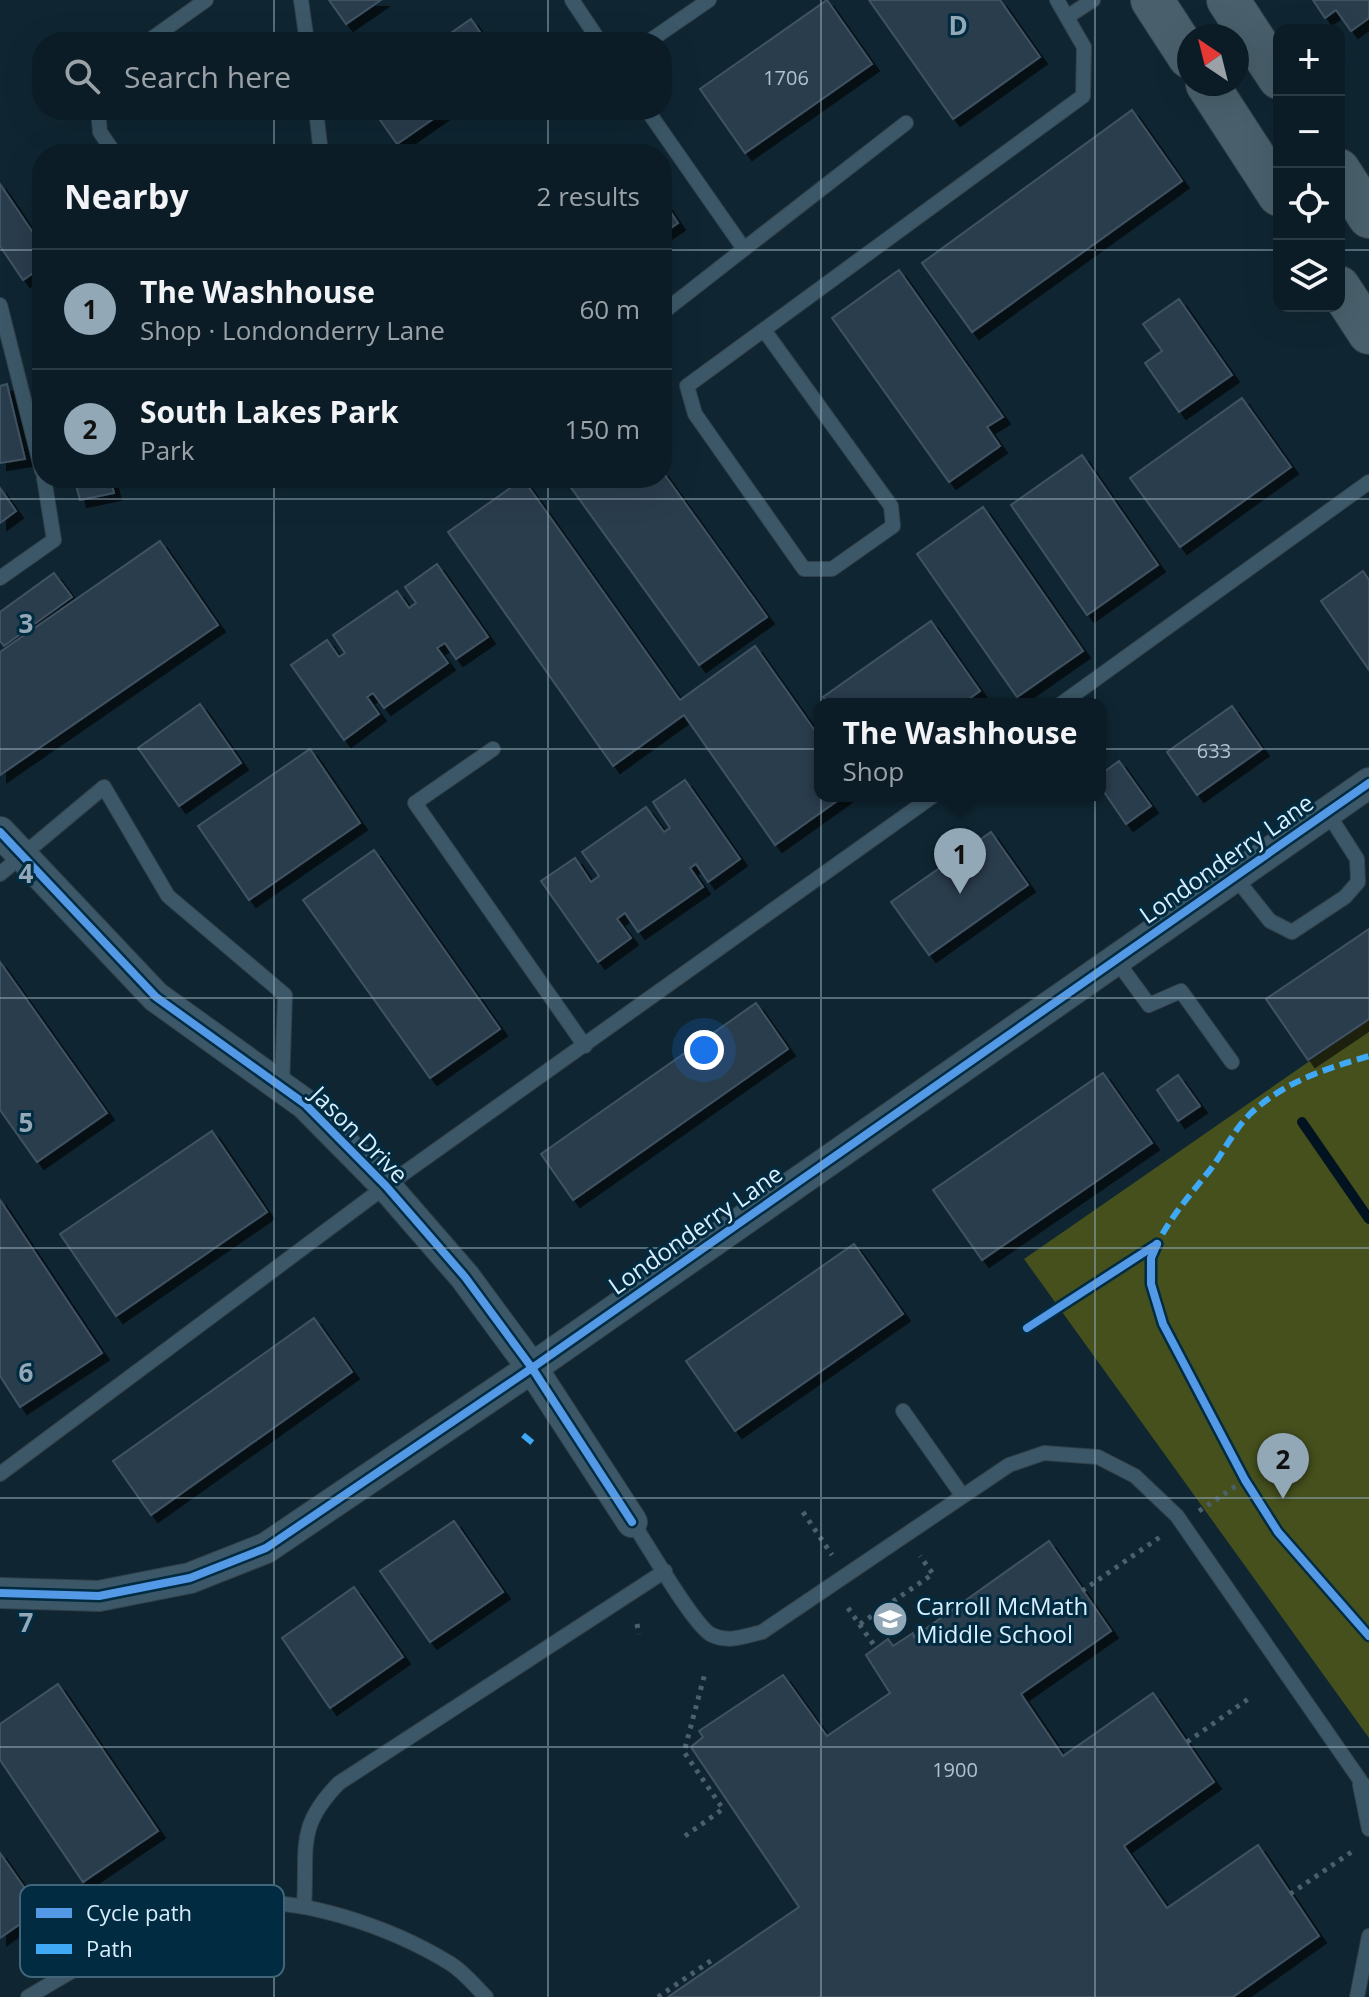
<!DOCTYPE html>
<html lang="en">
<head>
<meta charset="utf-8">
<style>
  :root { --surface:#0b1c26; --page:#14252e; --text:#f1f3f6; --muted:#9aa1a7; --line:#2b3a43; --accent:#92a8b6 }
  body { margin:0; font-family:"Open Sans",sans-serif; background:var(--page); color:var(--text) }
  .controls { position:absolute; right:24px; top:24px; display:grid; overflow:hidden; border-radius:16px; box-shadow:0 8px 32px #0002 }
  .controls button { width:72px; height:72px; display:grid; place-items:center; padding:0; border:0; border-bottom:2px solid var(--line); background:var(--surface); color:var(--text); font:40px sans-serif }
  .compass { position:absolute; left:1177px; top:24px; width:72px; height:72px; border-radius:50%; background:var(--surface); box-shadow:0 8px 32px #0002; rotate:325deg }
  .you { position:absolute; left:704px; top:1050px; width:28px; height:28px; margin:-20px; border:6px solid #fff; border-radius:50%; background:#1a73e8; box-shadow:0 0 0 12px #1a73e833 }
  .badge { display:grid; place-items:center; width:52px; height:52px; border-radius:50%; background:var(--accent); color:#111; font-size:26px; font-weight:700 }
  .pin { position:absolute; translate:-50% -66px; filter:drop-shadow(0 2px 4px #0008) }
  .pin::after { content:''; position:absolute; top:42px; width:28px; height:24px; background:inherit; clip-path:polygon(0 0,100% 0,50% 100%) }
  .popup { position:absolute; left:814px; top:698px; width:292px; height:104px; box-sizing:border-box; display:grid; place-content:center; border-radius:16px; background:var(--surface); filter:drop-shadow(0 2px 6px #0005); font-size:26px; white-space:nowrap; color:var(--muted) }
  .popup b { font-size:30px; color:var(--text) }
  .popup::after { content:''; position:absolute; left:50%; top:100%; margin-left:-16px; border:16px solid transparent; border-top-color:var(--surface) }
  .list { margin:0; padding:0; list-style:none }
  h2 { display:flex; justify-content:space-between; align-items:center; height:104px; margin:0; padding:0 32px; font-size:34px }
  h2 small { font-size:26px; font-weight:400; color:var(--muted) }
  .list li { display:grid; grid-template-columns:52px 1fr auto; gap:24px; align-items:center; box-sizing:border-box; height:120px; padding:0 32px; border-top:2px solid var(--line) }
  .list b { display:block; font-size:30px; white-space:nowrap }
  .list p { margin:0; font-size:26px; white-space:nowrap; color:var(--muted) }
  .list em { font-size:26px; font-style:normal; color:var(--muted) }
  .icon { flex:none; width:44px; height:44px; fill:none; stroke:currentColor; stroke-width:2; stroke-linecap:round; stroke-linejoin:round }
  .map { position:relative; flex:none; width:1369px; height:1997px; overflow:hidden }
  .search { position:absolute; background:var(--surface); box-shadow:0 8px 32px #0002; left:32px; top:32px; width:640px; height:88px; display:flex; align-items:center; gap:20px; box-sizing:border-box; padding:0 28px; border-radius:32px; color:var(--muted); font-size:30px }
  .panel { position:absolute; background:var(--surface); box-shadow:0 8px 32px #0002; left:32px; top:144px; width:640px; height:344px; border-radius:32px }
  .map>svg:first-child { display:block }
  .green { fill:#45501d }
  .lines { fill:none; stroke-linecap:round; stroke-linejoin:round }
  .stream { stroke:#011320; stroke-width:10 }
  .building { fill:#2b3d4d; stroke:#405262; stroke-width:2; filter:url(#shadow) }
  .lane-casing { stroke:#314049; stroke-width:16 }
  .street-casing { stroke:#314049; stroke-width:32 }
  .secondary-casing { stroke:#314049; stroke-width:44 }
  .path { stroke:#4a616d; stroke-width:5; stroke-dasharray:4 6; stroke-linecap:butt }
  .lane { stroke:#3c5868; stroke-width:14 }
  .street { stroke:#3c5868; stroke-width:30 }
  .secondary { stroke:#49606c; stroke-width:42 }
  .quiet { stroke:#3fa9f5; stroke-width:6; stroke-dasharray:12 6; stroke-linecap:butt }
  .cycleway-casing { stroke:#002b41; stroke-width:13 }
  .cycleway { stroke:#5399e6; stroke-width:8 }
  .grid { fill:none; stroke:#92a8b6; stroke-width:2; stroke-opacity:0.55 }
  .labels { text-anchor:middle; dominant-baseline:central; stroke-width:6; stroke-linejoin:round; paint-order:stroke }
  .number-label { font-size:20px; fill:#aec2d1 }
  .street-label { font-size:24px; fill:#d9eefd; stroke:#002b41 }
  .poi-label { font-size:24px; fill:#d9eefd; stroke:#002b41; text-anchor:start }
  .key { fill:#002b41; stroke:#416679; stroke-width:2 }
  .key-label { font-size:22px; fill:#d9eefd }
  .grid-label { font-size:26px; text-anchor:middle; font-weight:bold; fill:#92a8b6; stroke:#002b41; stroke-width:6; stroke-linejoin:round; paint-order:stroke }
</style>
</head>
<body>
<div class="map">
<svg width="1369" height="1997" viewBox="0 0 1369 1997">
  <defs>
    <filter id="shadow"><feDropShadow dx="7" dy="7" stdDeviation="0" flood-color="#0009"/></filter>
  </defs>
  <rect width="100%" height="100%" fill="#0f2632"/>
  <polygon class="green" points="1369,1020 1369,1738 1024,1259"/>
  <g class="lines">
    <polyline class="stream" points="1302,1122 1369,1219"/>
  </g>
  <g class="building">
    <polygon points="329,0 381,0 346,24"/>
    <polygon points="827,0 872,64 745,153 700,89"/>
    <polygon points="869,0 1000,0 1040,57 953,119"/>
    <polygon points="1313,0 1369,0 1369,18 1351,31 1336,10 1325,18"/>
    <polygon points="471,19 487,42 438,42"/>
    <polygon points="373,110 446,110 397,144"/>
    <polygon points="1132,110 1182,181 972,332 922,263"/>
    <polygon points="0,184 42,246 42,267 23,280 0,246"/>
    <polygon points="662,199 678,223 662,234"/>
    <polygon points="899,270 1003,417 987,427 1000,446 949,482 832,318"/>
    <polygon points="1179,299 1232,375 1179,412 1145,363 1162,351 1143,324"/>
    <polygon points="7,384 25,459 0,463 0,386"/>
    <polygon points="1242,398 1291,467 1180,547 1130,478"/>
    <polygon points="1082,455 1158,565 1087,615 1011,505"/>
    <polygon points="662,471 767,617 699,665 564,478 662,478"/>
    <polygon points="74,478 110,478 114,493 80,500"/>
    <polygon points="523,479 680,700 755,646 820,738 820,796 844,796 775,845 684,715 613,766 448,532"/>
    <polygon points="0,488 16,511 0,523"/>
    <polygon points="983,507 1083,651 1017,697 917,554"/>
    <polygon points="160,541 218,625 0,775 0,652"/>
    <polygon points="437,564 488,637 456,659 445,643 437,648 448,663 384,708 373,693 367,697 379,714 344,740 291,665 327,640 339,657 345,653 333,635 397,591 409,608 416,603 405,587"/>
    <polygon points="1363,571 1369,580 1369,670 1321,601"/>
    <polygon points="54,573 72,597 4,646 0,641 0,612"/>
    <polygon points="931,621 980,691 962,704 828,704 823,697"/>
    <polygon points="200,704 241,763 179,806 138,748"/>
    <polygon points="1232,706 1262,749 1197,795 1167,752"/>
    <polygon points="310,749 360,823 249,900 198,826"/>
    <polygon points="1119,761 1151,806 1126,824 1100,786 1100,775"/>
    <polygon points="685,780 740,859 708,882 696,864 690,868 703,887 638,932 625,913 617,919 631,938 598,962 541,881 575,858 591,882 599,876 582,852 646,807 664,832 670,828 653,802"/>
    <polygon points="991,832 1028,885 929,955 891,902"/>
    <polygon points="374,850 500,1029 430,1078 303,900"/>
    <polygon points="1369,929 1369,1019 1308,1060 1266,999"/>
    <polygon points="0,962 107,1113 37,1162 0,1110"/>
    <polygon points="756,1003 788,1049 573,1200 541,1154"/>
    <polygon points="1103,1073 1152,1143 982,1260 933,1190"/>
    <polygon points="1178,1075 1200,1106 1178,1121 1157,1090"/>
    <polygon points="212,1131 267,1212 116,1316 60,1234"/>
    <polygon points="0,1200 102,1353 20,1407 0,1376"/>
    <polygon points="854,1244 903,1314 735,1431 686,1361"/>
    <polygon points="314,1318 352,1372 151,1515 113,1461"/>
    <polygon points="454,1521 503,1592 430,1642 380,1571"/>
    <polygon points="1049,1541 1111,1631 1021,1694 1063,1756 1153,1693 1214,1782 1124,1846 1167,1908 1258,1845 1319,1936 1233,1997 668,1997 799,1907 691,1747 703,1737 699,1731 783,1675 827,1736 890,1693 866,1655 888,1639 893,1646 913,1633 914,1637"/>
    <polygon points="354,1587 403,1657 330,1708 282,1638"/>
    <polygon points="58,1684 158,1831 83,1882 0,1760 0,1724"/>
    <polygon points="0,1853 40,1910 0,1938"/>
  </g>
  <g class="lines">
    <defs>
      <g id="lane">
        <polyline points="301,0 307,42"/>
        <polyline points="572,0 600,42"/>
        <polyline points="1067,17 1093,0"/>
        <polyline points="147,42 206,0"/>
        <polyline points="648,42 709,0"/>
        <polyline points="98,110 100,132 115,154"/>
        <polyline points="316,110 321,154"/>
        <polyline points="647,110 744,249 662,313"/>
        <polyline points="744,249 906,123"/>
        <polyline points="0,305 42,471"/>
        <polyline points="764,330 891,506 893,526 832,569 804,569 695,414 687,386 1083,96 1084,47 1057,0"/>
        <polyline points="0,578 54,540 44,478"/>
        <polyline points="1061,704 1369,482"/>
        <polyline points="493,749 415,803 585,1046"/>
        <polyline points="0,874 104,787 168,896 285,995 282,1086"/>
        <polyline points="1235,877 1270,921 1292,932 1345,897 1358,882 1357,859 1327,812"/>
        <polyline points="1116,960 1149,1005 1181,991 1232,1062"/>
        <polyline points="903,1411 962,1495"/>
        <polyline points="0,1474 386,1186 933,796"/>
        <path d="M632,1522c15,21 62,105 80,113 17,8 33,1 50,-3l247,-167 35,-12 54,4 37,19 42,40 192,277"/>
        <polyline points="1360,1785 1369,1829"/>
        <path d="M304,1906c4,-58 -9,-78 35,-123l326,-212"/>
        <path d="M28,1997c62,-36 126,-79 197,-92 69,-13 168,23 226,59 13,8 24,22 35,33"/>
        <polyline points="1357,1997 1369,1936"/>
      </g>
      <g id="street">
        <polyline points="0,832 156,997 305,1104 386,1186 465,1277 532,1368 632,1522"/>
        <polyline points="0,1593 99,1596 190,1578 266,1548 532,1368 1369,783"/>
      </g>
      <g id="secondary">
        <polyline points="1152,0 1189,57"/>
        <polyline points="1228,0 1279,78"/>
        <polyline points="1207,84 1279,195"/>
        <polyline points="1339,170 1369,217"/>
        <polyline points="1339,287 1369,333"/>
      </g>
    </defs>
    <use href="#lane" class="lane-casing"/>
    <use href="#street" class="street-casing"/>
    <use href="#secondary" class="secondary-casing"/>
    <g class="path">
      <polyline points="1199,1511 1245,1480"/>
      <polyline points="803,1512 832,1555"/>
      <polyline points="1082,1591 1160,1537"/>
      <polyline points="848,1608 876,1648"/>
      <polyline points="637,1624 639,1634"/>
      <polyline points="860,1624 933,1574 920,1556"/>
      <polyline points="1187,1742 1251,1697"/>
      <polyline points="685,1836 723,1809 684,1752 705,1673"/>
      <polyline points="1290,1894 1353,1851"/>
      <polyline points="658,1997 712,1960"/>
    </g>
    <use href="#lane" class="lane"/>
    <use href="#street" class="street"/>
    <use href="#secondary" class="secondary"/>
    <g class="quiet">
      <path d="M1154,1250c14,-30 35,-54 56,-80 13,-17 24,-40 39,-55 34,-33 76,-46 120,-59"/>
      <polyline points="523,1435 534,1444"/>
    </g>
    <defs>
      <g id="cycleway">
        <polyline points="0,832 156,997 305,1104 386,1186 465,1277 532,1368 632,1522"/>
        <polyline points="1157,1244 1151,1258 1151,1284 1163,1324 1245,1480 1278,1532 1369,1636"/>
        <polyline points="1027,1328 1157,1244"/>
        <polyline points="0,1593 99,1596 190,1578 266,1548 532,1368 1369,783"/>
      </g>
    </defs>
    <use href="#cycleway" class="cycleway-casing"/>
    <use href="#cycleway" class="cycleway"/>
  </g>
  <path class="grid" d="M274,0v42M548,0v42M821,0v1997M1095,0v1997M274,110v44M548,110v44M0,250h42M662,250h617M1339,250h30M274,478v1519M548,478v1519M0,499h1369M0,749h1369M0,998h1369M0,1248h1369M0,1498h1369M0,1747h1369"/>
  <defs>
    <symbol id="school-disc" viewBox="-11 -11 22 22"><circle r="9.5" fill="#92a8b6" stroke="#002b41"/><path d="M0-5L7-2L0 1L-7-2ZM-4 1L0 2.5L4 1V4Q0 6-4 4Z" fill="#fff"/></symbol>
  </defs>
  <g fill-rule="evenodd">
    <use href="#school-disc" x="870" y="1599" width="40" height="40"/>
  </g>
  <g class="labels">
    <g class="number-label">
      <text x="786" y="77">1706</text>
      <text x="1214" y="750">633</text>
      <text x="955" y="1769">1900</text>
    </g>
    <g class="street-label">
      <text transform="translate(1226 858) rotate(-35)">Londonderry Lane</text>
      <text transform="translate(360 1134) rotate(45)">Jason Drive</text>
      <text transform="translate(695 1229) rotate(-35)">Londonderry Lane</text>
    </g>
    <g class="poi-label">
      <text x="916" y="1605">Carroll McMath<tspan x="916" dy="28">Middle School</tspan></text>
    </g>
  </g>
  <rect x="20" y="1885" width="264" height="92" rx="12" class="key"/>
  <rect x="36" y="1908" width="36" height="10" fill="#5399e6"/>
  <rect x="36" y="1944" width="36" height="10" fill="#3fa9f5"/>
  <g class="key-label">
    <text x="86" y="1921">Cycle path</text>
    <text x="86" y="1957">Path</text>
  </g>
  <g class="grid-label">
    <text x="958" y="35">D</text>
    <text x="26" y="633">3</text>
    <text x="26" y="883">4</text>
    <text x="26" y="1132">5</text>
    <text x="26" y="1382">6</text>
    <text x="26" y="1632">7</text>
  </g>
</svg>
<div class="controls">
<button>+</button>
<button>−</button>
<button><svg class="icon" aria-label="locate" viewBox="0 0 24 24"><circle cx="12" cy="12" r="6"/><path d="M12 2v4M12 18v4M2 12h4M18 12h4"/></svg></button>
<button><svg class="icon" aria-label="layers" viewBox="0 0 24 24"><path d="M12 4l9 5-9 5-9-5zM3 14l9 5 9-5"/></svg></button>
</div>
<svg class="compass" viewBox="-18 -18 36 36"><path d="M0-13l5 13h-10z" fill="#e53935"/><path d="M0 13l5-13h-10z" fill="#9aa1a7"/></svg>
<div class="you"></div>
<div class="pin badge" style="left:960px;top:894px">1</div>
<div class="popup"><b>The Washhouse</b>Shop</div>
<div class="pin badge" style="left:1283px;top:1499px">2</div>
<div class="search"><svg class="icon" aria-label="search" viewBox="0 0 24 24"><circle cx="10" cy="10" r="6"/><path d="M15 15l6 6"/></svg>Search here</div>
<section class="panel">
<h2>Nearby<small>2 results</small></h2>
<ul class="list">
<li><span class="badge">1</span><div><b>The Washhouse</b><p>Shop · Londonderry Lane</p></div><em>60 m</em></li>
<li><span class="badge">2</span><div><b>South Lakes Park</b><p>Park</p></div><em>150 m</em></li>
</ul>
</section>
</div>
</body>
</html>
